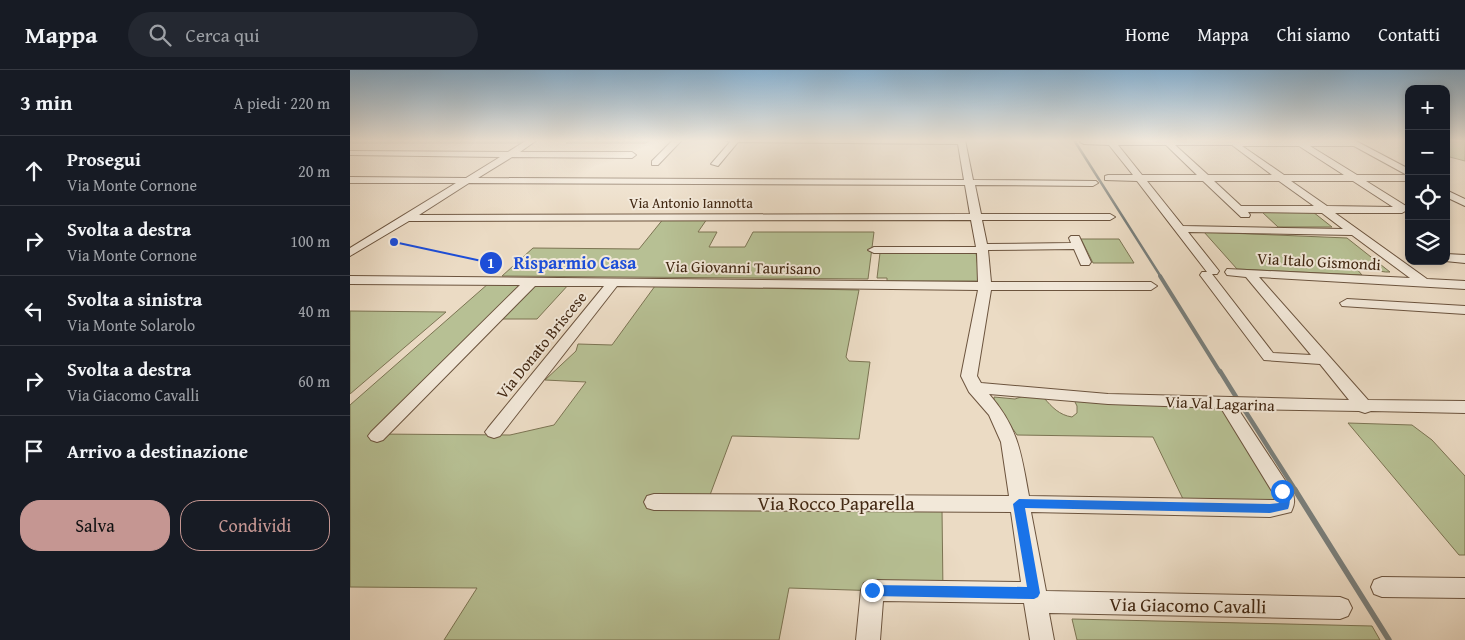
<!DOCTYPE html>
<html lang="it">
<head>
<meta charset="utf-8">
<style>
  :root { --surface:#171b24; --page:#242831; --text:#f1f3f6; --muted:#9ea1a6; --line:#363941; --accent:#c59692 }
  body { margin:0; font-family:"Gentium Book Plus",serif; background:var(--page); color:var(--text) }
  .controls { position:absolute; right:15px; top:15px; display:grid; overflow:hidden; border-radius:10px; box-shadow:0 2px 8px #0003 }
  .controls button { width:45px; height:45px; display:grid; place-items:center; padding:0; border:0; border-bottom:1px solid var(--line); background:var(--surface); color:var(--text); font:25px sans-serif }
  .stop { position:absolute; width:15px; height:15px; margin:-11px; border:4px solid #1a73e8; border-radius:50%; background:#fff }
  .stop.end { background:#1a73e8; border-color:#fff; box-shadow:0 1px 5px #0008 }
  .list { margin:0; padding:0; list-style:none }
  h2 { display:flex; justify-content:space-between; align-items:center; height:65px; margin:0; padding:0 20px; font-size:21px }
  h2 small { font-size:16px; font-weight:400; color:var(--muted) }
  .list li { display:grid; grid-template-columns:32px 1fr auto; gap:15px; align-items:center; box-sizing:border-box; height:70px; padding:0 20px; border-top:1px solid var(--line) }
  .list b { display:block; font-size:19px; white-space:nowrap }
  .list p { margin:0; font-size:16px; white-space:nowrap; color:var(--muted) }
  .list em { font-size:16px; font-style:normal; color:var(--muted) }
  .actions { display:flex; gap:10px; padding:15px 20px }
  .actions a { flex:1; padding:11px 0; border:1px solid var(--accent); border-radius:20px; text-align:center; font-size:18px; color:var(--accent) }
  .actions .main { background:var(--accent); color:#111 }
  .icon { flex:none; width:28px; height:28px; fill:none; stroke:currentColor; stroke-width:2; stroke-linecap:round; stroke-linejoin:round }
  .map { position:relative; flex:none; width:1115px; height:570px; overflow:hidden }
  header { display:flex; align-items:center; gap:30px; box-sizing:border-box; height:70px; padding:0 25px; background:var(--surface); border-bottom:1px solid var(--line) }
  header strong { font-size:24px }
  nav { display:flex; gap:28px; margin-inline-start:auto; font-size:18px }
  .search { width:350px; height:45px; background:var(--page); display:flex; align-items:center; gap:12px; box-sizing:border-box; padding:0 18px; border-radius:28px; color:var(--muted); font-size:19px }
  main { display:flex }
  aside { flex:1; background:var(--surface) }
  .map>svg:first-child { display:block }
  .green { fill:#b7c094; stroke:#7c7453 }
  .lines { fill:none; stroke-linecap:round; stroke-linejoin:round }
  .stream-far3 { stroke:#797e7a; stroke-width:2.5 }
  .stream-far2 { stroke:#797e7a; stroke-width:4 }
  .stream-far1 { stroke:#797e7a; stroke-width:4.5 }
  .stream { stroke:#797e7a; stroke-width:5.5 }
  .minor-casing { stroke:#6c543e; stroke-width:2 }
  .minor { fill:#f2e8d9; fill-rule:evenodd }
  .route { fill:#1a73e8 }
  .labels { text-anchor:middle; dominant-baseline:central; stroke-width:4; stroke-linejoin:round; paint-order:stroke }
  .far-street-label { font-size:14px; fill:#412712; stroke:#f2e8d9 }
  .street-label { font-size:16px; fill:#412712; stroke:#f2e8d9 }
  .near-street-label { font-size:19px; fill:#412712; stroke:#f2e8d9 }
  .leader { fill:none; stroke:#1d4ed8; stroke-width:2 }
  .callout-dot { fill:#1d4ed8; stroke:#f2e8d9; stroke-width:2 }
  .mark-label { font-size:15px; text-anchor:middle; font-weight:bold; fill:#fff }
  .callout-label { font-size:18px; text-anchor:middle; font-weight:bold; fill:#1d4ed8; stroke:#f2e8d9; stroke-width:4; stroke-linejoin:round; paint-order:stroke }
</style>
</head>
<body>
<header>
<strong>Mappa</strong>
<div class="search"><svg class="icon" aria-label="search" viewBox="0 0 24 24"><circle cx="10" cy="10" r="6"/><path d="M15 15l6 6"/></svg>Cerca qui</div>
<nav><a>Home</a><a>Mappa</a><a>Chi siamo</a><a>Contatti</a></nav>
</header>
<main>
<aside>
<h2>3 min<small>A piedi · 220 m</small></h2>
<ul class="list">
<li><svg class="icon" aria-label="ahead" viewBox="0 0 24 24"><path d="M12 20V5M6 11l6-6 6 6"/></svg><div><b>Prosegui</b><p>Via Monte Cornone</p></div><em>20 m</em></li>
<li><svg class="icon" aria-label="right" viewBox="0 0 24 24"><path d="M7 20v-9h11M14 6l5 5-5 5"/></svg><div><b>Svolta a destra</b><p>Via Monte Cornone</p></div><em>100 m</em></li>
<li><svg class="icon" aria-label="left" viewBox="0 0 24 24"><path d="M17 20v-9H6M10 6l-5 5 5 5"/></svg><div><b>Svolta a sinistra</b><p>Via Monte Solarolo</p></div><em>40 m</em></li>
<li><svg class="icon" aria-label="right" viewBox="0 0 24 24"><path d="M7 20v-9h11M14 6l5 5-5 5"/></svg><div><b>Svolta a destra</b><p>Via Giacomo Cavalli</p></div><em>60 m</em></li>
<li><svg class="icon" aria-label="arrive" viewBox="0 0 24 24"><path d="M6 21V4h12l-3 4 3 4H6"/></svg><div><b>Arrivo a destinazione</b></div></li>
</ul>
<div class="actions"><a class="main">Salva</a><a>Condividi</a></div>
</aside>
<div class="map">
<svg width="1115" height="570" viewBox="0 0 1115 570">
  <rect width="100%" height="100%" fill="#ebdbc4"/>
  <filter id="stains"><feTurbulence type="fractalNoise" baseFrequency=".004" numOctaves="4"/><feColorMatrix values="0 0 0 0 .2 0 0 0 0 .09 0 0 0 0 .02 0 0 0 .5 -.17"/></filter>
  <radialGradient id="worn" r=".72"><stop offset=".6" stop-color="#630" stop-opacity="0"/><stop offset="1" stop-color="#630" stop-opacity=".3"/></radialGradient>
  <g class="green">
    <polygon points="0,70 177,70 171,73 0,73"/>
    <polygon points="222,70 300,70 296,73 216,73"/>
    <polygon points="1096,70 1115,70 1115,91 1096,86"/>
    <polygon points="912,142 963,142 982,157 928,157"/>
    <polygon points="314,148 357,149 348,162 367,162 359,177 395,177 403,162 524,162 518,209 152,206 183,178 289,179"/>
    <path d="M854,162l143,6 43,34c-12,1 -23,-7 -35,-5l7,8 -125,-6z"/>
    <polygon points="731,169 769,169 784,193 743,193"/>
    <polygon points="530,183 626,183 630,211 537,211 537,208 527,208"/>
    <polygon points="185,212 220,213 187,249 148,249"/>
    <polygon points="139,213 178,213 23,364 160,365 204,355 236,312 195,310 226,281 228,274 262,275 305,216 509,220 496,287 499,291 520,292 509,369 382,366 357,433 592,439 593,523 439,518 429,570 94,570 127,518 0,517 0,335"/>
    <polygon points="0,241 96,242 0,324"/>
    <path d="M676,325l18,3c8,9 15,17 28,19l5,-4v-7l-4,-8 151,12 56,89 -18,3 -79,-3 -30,-62 -136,-2 -23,-33v-5l21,2z"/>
    <polygon points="998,353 1062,355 1082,370 1115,406 1115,485 1109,485"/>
    <polygon points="722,549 1022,556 1030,570 727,570"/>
  </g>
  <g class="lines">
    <polyline class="stream-far3" points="724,70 811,207"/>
    <polyline class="stream-far2" points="810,206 870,302"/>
    <g class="stream-far1">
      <polyline points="870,301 888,330"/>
      <polyline points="892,336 946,421"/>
    </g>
    <polyline class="stream" points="945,420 1039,570"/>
    <defs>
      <g id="minor">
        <path d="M177,70h10l-17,12h112l4,3 -4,3 -120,-1 -34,21 486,2 -6,-36 -220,-2 -20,24 -7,-2 19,-22 -5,-2h240l8,40 123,1 2,2 -5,3 -118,-1 6,29h129l5,3 -5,3h-128l5,24 84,-1 -2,-5 2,-2h8l12,26 -2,3h-8l-7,-16 -86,1 3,32h160l6,4 -6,4h-160l-14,86 4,7 127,11 241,6 -29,-36 -56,-4 -64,-85 2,-3h5l-70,-91 -32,-1v-4l3,-1h25l-24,-30 -25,-1 -4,-2 2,-2h272l55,29v12h-43l40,25 1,4 -5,3h-67l92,66 38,2v8l-206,-12 109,123 97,1v12l-94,-2 -6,2 -6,-2 -121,-2 54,82c3,8 3,13 -1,21l-21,5 -239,-5 15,79 294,6 8,3 4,8 -4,8 -8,3 -291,-6 5,27h-24l-6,-37 -141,-2 -3,39h-24l5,-50 3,-7 8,-3 149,2 -10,-70 -357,-2 -7,-2 -3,-6 3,-6 7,-2 355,2 -8,-54 -12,-27 -20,-23 -8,-16 17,-86 -361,-4 -117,150 -6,2 -6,-2 -3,-4 3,-4 116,-142h-69l-152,154 -6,2 -6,-2 -3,-4 3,-4 149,-147 -170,-1v-8l628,6 -1,-29h-103l-6,-3 6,-3h102l-5,-27 -562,1 -59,35v-8l106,-65h-106v-6l116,1 34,-21 -150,-2v-4l158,1zM768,75h48l31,30h-55zM825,75h57l40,30h-64zM892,76h57l45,29h-60zM960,76h44l53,29h-50zM797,111h56l38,36h8l1,-2 -2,-3 74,1 21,16 -160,-3zM864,111h65l35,25h-73zM941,111h62l40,26 -66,-1zM119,113l496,2 5,29 -551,1zM838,162l164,3 58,43 -183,-9 -2,3 2,3 19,2 65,78 -38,-2 -61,-79h5l2,-3zM639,324l119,10 113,4 52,85 2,7 -246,-4c-8,-43 -10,-67 -40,-102z"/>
        <polygon points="323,70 332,70 308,95 302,95 302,91"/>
        <polygon points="1096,120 1115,129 1115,136 1096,127"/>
        <polygon points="1096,184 1115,185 1115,193 1095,191"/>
        <polygon points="997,229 1115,236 1115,244 992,236 990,233"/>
        <polygon points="1032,507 1115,508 1115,528 1032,527 1024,524 1021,517 1024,510"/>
      </g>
    </defs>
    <use href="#minor" class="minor-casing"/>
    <use href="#minor" class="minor"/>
  </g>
  <linearGradient id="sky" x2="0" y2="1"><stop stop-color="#8ab6d8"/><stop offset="0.47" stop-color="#f6efe4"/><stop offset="1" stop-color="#f6efe4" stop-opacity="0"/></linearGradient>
  <rect width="1115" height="150" fill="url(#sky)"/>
  <path class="route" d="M932,417c9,3 9,15 6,22l-18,4 -245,-5 15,85 -2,4 -4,2 -162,-3 -4,-2 -2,-4 2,-3 4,-2 155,2 -14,-83 6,-5 251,5 9,-1 -2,-12z"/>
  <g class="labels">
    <g class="far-street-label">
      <text x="341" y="133">Via Antonio Iannotta</text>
    </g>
    <g class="street-label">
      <text transform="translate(969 191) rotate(3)">Via Italo Gismondi</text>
      <text transform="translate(393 197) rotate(1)">Via Giovanni Taurisano</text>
      <text transform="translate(191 275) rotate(-51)">Via Donato Briscese</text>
      <text transform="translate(870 333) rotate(2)">Via Val Lagarina</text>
    </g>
    <g class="near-street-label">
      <text x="486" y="433">Via Rocco Paparella</text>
      <text transform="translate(838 535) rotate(1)">Via Giacomo Cavalli</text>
    </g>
  </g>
  <path class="leader" d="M44 172L141 193"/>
  <g class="callout-dot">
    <circle cx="44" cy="172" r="5"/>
    <circle cx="141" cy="193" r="12"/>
  </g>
  <g class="mark-label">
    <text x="141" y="198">1</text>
  </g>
  <g class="callout-label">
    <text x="225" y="199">Risparmio Casa</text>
  </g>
  <rect width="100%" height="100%" filter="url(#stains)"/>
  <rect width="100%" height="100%" fill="url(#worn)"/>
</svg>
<div class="controls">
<button>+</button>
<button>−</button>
<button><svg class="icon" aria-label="locate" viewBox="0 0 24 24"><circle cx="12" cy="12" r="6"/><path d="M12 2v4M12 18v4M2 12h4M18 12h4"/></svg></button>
<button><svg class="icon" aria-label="layers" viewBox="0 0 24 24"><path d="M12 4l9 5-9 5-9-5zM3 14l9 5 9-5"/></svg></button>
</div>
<div class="stop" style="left:932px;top:421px"></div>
<div class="stop end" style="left:522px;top:520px"></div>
</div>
</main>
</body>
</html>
